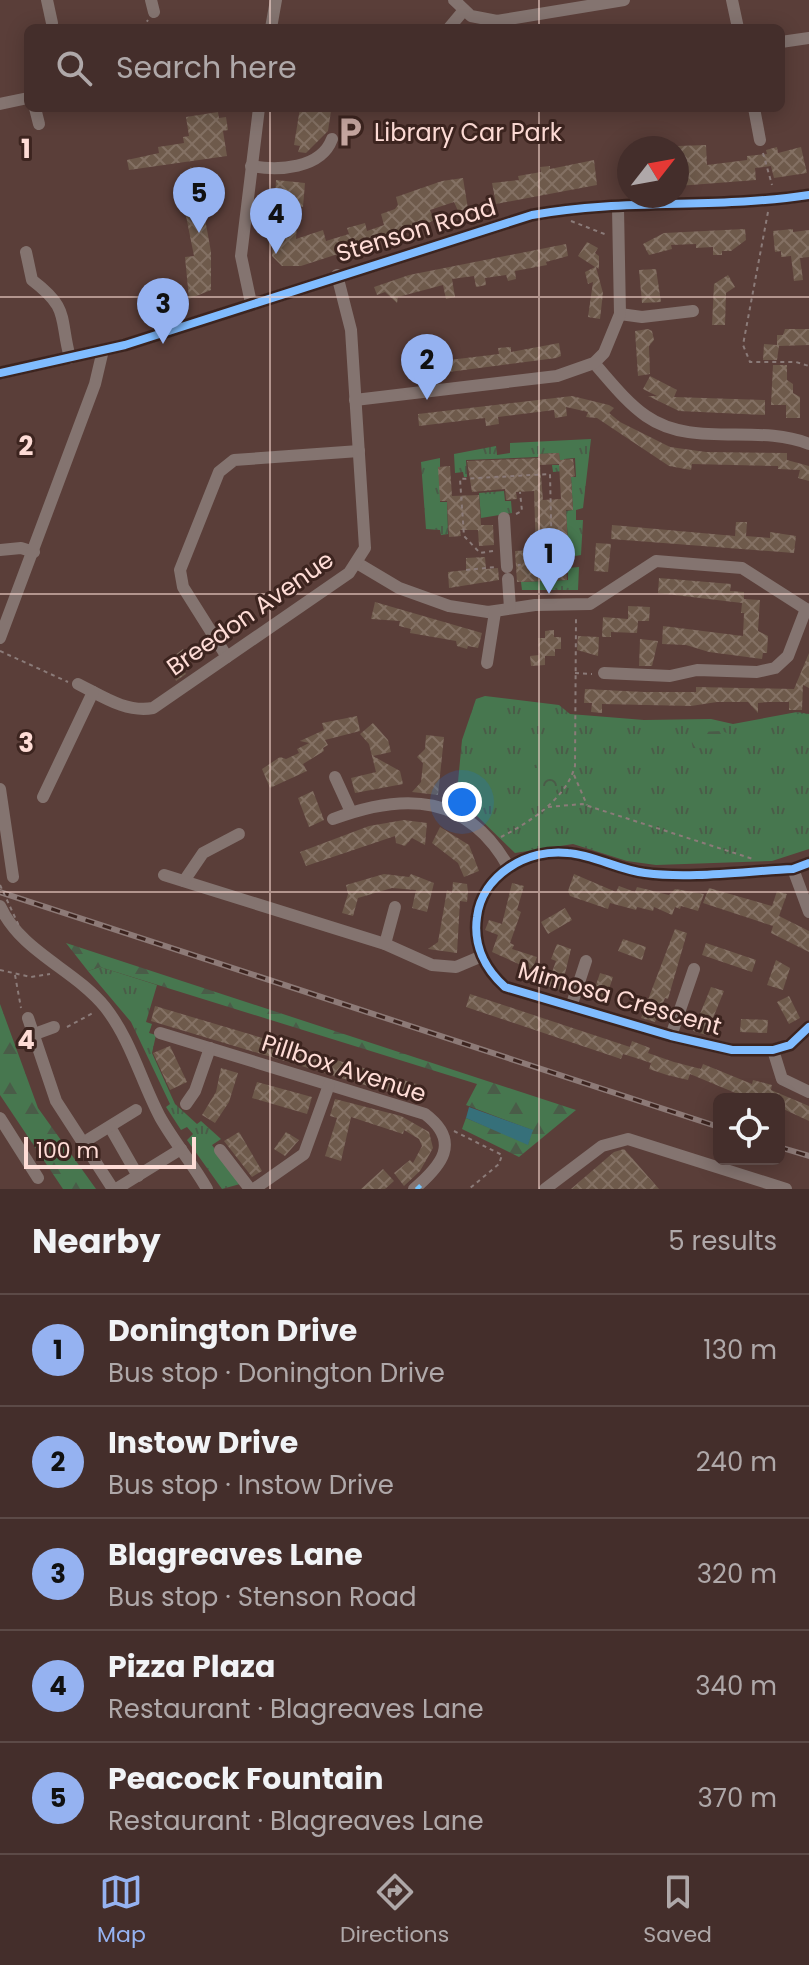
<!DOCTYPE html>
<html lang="en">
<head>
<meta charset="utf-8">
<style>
  :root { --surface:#442e2b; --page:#4e3a37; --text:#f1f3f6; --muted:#afa8a9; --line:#5c4a47; --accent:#95b2f1 }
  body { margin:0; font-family:Poppins,sans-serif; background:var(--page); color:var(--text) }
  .controls { position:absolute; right:24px; bottom:24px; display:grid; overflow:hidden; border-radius:12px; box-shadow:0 4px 20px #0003 }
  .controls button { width:72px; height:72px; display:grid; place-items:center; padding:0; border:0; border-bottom:2px solid var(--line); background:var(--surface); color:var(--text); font:40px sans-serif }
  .compass { position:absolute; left:617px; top:136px; width:72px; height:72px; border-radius:50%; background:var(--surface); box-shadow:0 4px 20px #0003; rotate:59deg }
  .scale { position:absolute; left:24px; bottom:20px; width:172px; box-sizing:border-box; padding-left:8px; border:4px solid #fedcd6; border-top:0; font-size:22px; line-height:28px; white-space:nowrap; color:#fedcd6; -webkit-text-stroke:6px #3c241f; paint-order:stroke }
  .you { position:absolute; left:462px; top:802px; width:28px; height:28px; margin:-20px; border:6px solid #fff; border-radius:50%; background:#1a73e8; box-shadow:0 0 0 12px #1a73e833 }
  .badge { display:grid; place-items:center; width:52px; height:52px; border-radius:50%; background:var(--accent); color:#111; font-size:26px; font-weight:700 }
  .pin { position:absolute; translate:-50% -66px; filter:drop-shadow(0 2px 4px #0008) }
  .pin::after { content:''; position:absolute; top:42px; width:28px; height:24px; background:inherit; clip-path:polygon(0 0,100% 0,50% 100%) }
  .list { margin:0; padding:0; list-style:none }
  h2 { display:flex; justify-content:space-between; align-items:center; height:104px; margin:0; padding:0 32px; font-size:34px }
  h2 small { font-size:26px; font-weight:400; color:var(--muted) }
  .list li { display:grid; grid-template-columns:52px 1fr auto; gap:24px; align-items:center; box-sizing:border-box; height:112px; padding:0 32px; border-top:2px solid var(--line) }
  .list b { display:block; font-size:30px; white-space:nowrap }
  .list p { margin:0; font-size:26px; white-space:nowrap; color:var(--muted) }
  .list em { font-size:26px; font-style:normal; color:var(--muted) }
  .icon { flex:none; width:44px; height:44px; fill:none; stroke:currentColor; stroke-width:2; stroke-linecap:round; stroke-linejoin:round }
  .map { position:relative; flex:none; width:809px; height:1189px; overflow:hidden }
  .search { position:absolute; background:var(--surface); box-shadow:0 4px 20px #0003; left:24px; right:24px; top:24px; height:88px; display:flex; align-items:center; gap:20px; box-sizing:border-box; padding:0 28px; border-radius:12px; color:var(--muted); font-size:30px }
  .sheet { height:664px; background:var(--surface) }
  nav { display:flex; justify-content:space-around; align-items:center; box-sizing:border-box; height:112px; border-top:2px solid var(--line); background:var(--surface); font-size:22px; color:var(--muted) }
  nav a { display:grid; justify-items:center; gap:4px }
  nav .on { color:var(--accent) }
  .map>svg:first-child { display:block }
  .grass { fill:url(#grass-tufts) }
  .forest { fill:url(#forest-firs) }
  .park { fill:url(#park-crowns) }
  .water { fill:#36707a }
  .building { fill:url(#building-cross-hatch); fill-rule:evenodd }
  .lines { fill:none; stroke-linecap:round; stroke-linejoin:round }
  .path { stroke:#8b7b79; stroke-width:2; stroke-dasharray:4 4; stroke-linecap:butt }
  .minor { stroke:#847470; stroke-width:12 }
  .rail-casing { stroke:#8d7a77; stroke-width:6 }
  .rail { stroke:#3c241f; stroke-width:3; stroke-dasharray:9; stroke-linecap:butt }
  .path-bridge { stroke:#8b7b79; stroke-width:2; stroke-dasharray:4 4; stroke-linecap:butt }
  .quiet { stroke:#73c3fd; stroke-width:6; stroke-dasharray:12 6; stroke-linecap:butt }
  .cycleway-casing { stroke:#3c241f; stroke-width:13 }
  .cycleway { stroke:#80bcff; stroke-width:8 }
  .grid { fill:none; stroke:#fedcd6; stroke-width:2; stroke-opacity:0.55 }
  .labels { text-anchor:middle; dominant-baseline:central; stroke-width:6; stroke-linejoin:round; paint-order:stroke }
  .poi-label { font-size:24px; fill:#fedcd6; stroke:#3c241f; text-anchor:start }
  .street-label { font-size:24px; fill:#fedcd6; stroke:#3c241f }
  .grid-label { font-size:26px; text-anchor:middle; font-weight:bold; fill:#fedcd6; stroke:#3c241f; stroke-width:6; stroke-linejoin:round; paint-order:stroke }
</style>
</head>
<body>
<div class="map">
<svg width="809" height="1189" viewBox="0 0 809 1189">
  <defs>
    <pattern id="grass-tufts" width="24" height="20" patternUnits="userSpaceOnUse" patternTransform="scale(2)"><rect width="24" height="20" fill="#47774f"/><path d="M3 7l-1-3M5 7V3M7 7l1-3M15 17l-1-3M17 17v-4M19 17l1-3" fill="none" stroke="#4a5c48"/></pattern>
    <pattern id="forest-firs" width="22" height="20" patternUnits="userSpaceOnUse" patternTransform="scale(2)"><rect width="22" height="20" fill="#47774f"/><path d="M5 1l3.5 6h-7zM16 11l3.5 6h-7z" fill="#4a5c48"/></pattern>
    <pattern id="park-crowns" width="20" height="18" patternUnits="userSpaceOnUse" patternTransform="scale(2)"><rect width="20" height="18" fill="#47774f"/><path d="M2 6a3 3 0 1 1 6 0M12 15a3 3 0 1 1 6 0" fill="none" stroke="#4a5c48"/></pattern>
    <pattern id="building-cross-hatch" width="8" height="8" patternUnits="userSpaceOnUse" patternTransform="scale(2)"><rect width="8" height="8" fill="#6e5a4b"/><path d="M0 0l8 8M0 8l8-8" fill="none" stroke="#847164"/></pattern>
  </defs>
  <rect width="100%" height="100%" fill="#5a3e39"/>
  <g class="grass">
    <polygon points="591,439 583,508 576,510 576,520 583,520 581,555 569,557 566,511 573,510 571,477 576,477 575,458 564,459 564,471 553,472 552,465 560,465 559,453 539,454 538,457 466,460 467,477 464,477 463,472 455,473 454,454 496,446 497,455 510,453 510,443"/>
    <polygon points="440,458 440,502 447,502 448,534 441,535 440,530 426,529 421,462"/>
    <polygon points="504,491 505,501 511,501 512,513 481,518 479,493"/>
    <polygon points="579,567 578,590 522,590 521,582 568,580 568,568"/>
    <polygon points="485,696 559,705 570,714 644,720 711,719 733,724 797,712 809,714 809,849 772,861 656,865 627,861 573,844 515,853 475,814 456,803 462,740 476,699"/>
    <polygon points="100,967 157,985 146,1022 152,1024 149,1033 156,1035 152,1053 175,1104 197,1124 201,1121 221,1139 212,1145 240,1184 222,1189 187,1140 193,1134 187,1127 181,1130 166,1107 170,1104 131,1022 88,971"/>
  </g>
  <g class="forest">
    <polygon points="723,731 735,738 731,749 693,748 690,736 695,732"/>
    <polygon points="66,943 576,1110 519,1157 462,1129 466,1118 528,1144 532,1130 466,1105 477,1084 100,967 88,971"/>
    <polygon points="0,1004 38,1108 96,1189 63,1189 0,1095"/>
  </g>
  <circle class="park" cx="543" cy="780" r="17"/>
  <polygon class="water" points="469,1107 533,1130 528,1145 466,1118"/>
  <g class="building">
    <polygon points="300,108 331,111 328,131 306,153 298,152 300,146 294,145"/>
    <polygon points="218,112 219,118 226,117 228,130 223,131 227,156 129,170 127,160 159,153 158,147 184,143 183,137 189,136 186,117"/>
    <polygon points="706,145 707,165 747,160 747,156 767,154 766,150 777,147 778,153 801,147 807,173 774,178 771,166 755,168 756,180 678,186 677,146"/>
    <polygon points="594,160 597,185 496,204 492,183 519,180 518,176 541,172 540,167 550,166 550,169"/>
    <polygon points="190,167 213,176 210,180 214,201 206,202 209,212 204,213 211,252 211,290 189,299 185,257 194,256 185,211 192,209 189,195 196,194"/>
    <polygon points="463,178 468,209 458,211 454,202 430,210 434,220 421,227 301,266 282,266 272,256 276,180 305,183 303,207 298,206 296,239 323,230 326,241 349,234 347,228 365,223 367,231 384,225 381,214 395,209 398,205 396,197 442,181"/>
    <polygon points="745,229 746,240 731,251 722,251 722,255 713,255 713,247 696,248 696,244 671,245 672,249 649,255 643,244 664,233"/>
    <polygon points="793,229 793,232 809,230 809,257 800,258 803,280 794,281 791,256 781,257 781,251 775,252 773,231"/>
    <polygon points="587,242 598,248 595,253 599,256 599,269 596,267 603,293 600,319 588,317 593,282 588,284 585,272 595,267 578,256"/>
    <polygon points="566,244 568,256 546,262 547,265 515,271 516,279 508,281 506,275 485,278 486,285 476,287 474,276 452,279 455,297 446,299 443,285 398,297 397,303 385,292 377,295 374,287 409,275"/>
    <polygon points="656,269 661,302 642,303 639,270"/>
    <polygon points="728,275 735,287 726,293 725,325 712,325 714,284"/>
    <polygon points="648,329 652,331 654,340 649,346 650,374 638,376 635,331"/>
    <polygon points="785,329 809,329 809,345 779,346 777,360 763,360 764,344 777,345 777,335 783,335"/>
    <polygon points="559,343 561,356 556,358 418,376 416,364 499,354 498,348 511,347 511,352"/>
    <polygon points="773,365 787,365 787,380 793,384 793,393 800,397 800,418 786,418 786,405 771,405"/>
    <polygon points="650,376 677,390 674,397 765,400 765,415 679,411 648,396 657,396 643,389"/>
    <polygon points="572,396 609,405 614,408 609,413 620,422 670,447 706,452 787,453 787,460 809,466 809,481 798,478 800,470 778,469 778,466 692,464 691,470 669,466 597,418 586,417 588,412 566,407 567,416 555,418 554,410 498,417 499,424 486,426 485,418 419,426 418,414"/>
    <path d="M559,453l1,7 13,-1 2,17 -4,1 2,33h-7l2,39 -32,4 -2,-62 -18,1 1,7 -11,1 -1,-11 -33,3 -5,-31 73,-3 -1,-4zM559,464l2,35 -18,1 -3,-35z"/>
    <polygon points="450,466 452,496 479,495 481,525 493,525 494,545 479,546 478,530 460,530 461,536 449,537 447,501 440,501 438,467"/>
    <polygon points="736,522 747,522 746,536 770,538 770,532 796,536 794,553 611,539 612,525 735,536"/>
    <polygon points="596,543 611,544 608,572 594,571"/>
    <polygon points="533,550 533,570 566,569 567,580 517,582 515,551"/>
    <polygon points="485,557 486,569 498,568 499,580 449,588 448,572 466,570 466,558"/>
    <polygon points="659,578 731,584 730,591 744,592 744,599 760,600 758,631 768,636 767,653 763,653 762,659 709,652 686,645 662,644 663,626 743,636 744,613 741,613 742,603 658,593"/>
    <polygon points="375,602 482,633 478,648 468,646 467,649 457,646 456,641 410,633 411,629 399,626 400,621 371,619"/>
    <polygon points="628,606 650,607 649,621 638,621 637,633 611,632 611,637 602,637 603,617 628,619"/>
    <polygon points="554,630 554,637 561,637 561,649 555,649 555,656 545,656 545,665 531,666 530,656 539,655 538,638 545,638 545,631"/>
    <polygon points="578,636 599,637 598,656 577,650"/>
    <polygon points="640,639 658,641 652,666 639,666"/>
    <polygon points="183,649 191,662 182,668 186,674 176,681 170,665 177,660 174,656"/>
    <polygon points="809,653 809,688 803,685 802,710 789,710 789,702 768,702 758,703 758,713 748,702 717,702 691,706 602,704 602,713 591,712 592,703 584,703 585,689 644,692 696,692 696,687 794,689"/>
    <polygon points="357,716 360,731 325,740 328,745 323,748 324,751 303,764 307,771 270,788 262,769 280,757 286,759 299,753 297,749 309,743 300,741 324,730 322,723"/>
    <polygon points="373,723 388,740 391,752 373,756 400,771 403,784 355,793 351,778 376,772 369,744 360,734"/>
    <polygon points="426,735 444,737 438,795 412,792 421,782 423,763 417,757 425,749"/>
    <polygon points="313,791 324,820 309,827 298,798"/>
    <polygon points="404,820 427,823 425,845 412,838 405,846 396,843 395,836 306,866 300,852 369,826"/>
    <polygon points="440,827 469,845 479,871 464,877 458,863 432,843"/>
    <polygon points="384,874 409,877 411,874 434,883 427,912 412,908 416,890 392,888 358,898 353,916 342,913 348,894 346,885"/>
    <polygon points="574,874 616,892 619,886 635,892 637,887 669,895 675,889 704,894 698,911 681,906 680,909 675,907 672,915 654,907 653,911 637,907 636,910 610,903 608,909 570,896 568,891"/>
    <polygon points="453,882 467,884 468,892 467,902 460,901 457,953 428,949 438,942 447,890 452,893"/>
    <polygon points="512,883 524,886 517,910 521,912 510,943 514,945 512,949 537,957 532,970 492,952 498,935 485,930 489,920 502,924"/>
    <polygon points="709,888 772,906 777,891 787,894 779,916 809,931 809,952 771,933 773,926 703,903"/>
    <polygon points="565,908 572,920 548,934 541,922"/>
    <polygon points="675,929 687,933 668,999 665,998 655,1022 641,1018"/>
    <polygon points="623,939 646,947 642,960 618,951"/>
    <polygon points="706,943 756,960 752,972 702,955"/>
    <polygon points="557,944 571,949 561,990 547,986 556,961 551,959"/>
    <polygon points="776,960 790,968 783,990 767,985"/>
    <polygon points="600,973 613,977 605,1001 592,997"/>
    <polygon points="711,987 724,991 706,1035 693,1031"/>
    <polygon points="470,994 630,1047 632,1041 650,1048 648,1053 674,1062 701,1069 703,1064 752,1084 753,1080 772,1085 771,1090 809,1106 809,1121 779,1107 779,1099 746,1094 745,1097 690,1074 688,1080 667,1075 649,1069 651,1063 636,1058 623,1054 621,1059 466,1007"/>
    <polygon points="789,996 800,1018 789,1024 777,1002"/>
    <polygon points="155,1006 420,1085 415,1100 151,1021"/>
    <polygon points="741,1019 768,1020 767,1033 740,1032"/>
    <polygon points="170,1046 187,1082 170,1090 153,1053"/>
    <polygon points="221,1068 238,1073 229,1102 215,1123 202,1115 216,1092"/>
    <polygon points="257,1082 312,1097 307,1114 252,1098"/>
    <polygon points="335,1099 401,1116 429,1132 433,1148 420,1171 404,1186 394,1173 410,1160 413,1163 422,1146 419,1139 404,1130 403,1134 351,1117 341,1161 325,1156 337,1118 330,1116"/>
    <polygon points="239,1132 262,1171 252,1177 224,1141"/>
    <polygon points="286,1132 299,1140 285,1156 274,1149"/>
    <polygon points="624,1149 659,1189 571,1189 614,1152"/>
    <polygon points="383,1169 394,1181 385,1189 361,1189"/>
  </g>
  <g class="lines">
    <g class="path">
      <polyline points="142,28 148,20"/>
      <polyline points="763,153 772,185"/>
      <polyline points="768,212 743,345 750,362 796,362 809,366"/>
      <polyline points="571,221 607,235"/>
      <polyline points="516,514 522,511 520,492"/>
      <polyline points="493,551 480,553 464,536 460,479 550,474 552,563 518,565"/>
      <polyline points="466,570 496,567"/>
      <polyline points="0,651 68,682"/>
      <polyline points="575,673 592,674"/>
      <polyline points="574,775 587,805"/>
      <polyline points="548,807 582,804 753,859"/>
      <path d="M501,837c29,-15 65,-38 74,-71l1,-148"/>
      <polyline points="0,970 31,977 50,974"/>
      <polyline points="15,975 21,1008"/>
      <polyline points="67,1027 93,1013"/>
      <polyline points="454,1131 502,1155 499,1164 469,1189"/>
    </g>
    <g class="minor">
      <polyline points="47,0 52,23"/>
      <polyline points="151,0 154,12"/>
      <polyline points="454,0 471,16 497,21 624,0"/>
      <polyline points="732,0 738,28"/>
      <polyline points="271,28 276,0"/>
      <polyline points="449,28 464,10"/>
      <polyline points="781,42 809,38"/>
      <polyline points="0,104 28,98"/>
      <polyline points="35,108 39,124"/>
      <polyline points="754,108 760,140"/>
      <path d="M251,166c27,5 70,3 81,-27"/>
      <path d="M26,252l6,28c38,29 27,36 38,78"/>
      <polyline points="251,303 241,256 259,108"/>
      <polyline points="620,314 642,317 693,311"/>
      <path d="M594,363c16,18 32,39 52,53 47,33 112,7 163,28"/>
      <path d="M0,373l125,-28 407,-130c91,-17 186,-6 277,-20"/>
      <polyline points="355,400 557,376 594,363 604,353 620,314 618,208"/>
      <polyline points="504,518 507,567"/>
      <polyline points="0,550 21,548 34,552"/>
      <polyline points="357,563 399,588 449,606 488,612 535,605 590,604 656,561 742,568 809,611"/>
      <polyline points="508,579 510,608"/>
      <polyline points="0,638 95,384 103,350"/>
      <polyline points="227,657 183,587 180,570 219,472 234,460 359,451"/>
      <polyline points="487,663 495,612"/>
      <polyline points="604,673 670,676 697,670 757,672 775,668 788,656 806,609"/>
      <path d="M78,684c24,12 48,29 75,24l196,-135 16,-25 -14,-218 -14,-55"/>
      <polyline points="335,777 351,812"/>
      <polyline points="0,789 13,877"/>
      <polyline points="43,797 93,692"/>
      <path d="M333,819c72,-27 135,-25 176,49"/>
      <path d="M809,863l-16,6c-46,2 -103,10 -148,4 -26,-3 -51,-18 -77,-20 -40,-5 -86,22 -91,64 -4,28 8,52 28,70l166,49 61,14h41l17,-5 19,-18"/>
      <polyline points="793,869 809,912"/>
      <polyline points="164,875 385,944 432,965 456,967 482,956"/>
      <polyline points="184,881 203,853 239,834"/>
      <path d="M0,906c21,46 74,63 105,101 26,33 36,74 55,110 14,25 33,47 47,72"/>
      <polyline points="385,944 395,907"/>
      <polyline points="571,1007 586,961"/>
      <polyline points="28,1018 56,1101 113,1189"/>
      <path d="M160,1033l265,81c37,28 16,52 -11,75"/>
      <polyline points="32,1035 54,1027"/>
      <polyline points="671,1036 694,969"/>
      <polyline points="773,1050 782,1079 809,1092"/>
      <polyline points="186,1104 195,1091 210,1048"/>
      <polyline points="0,1118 38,1178"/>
      <polyline points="110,1127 138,1176"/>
      <polyline points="89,1139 136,1110"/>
      <polyline points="220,1150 250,1189"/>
      <polyline points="116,1189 181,1149"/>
      <polyline points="254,1189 304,1154 329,1085"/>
      <polyline points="545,1189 602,1146 628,1139 786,1189"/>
    </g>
    <defs>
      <g id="rail">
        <polyline points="0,892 719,1127"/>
        <polyline points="779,1147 809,1156"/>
      </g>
    </defs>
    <use href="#rail" class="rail-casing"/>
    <use href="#rail" class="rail"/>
    <polyline class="path-bridge" points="0,885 19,926"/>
    <polyline class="quiet" points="417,1186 420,1189"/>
    <defs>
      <g id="cycleway">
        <path d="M0,373l125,-28 407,-130c91,-17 186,-6 277,-20"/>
        <path d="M809,863l-16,6c-46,2 -103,10 -148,4 -26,-3 -51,-18 -77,-20 -40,-5 -86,22 -91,64 -4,28 8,52 28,70l166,49 61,14h41l17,-5 19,-18"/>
      </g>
    </defs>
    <use href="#cycleway" class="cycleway-casing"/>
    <use href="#cycleway" class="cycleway"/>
  </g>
  <path class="grid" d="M270,0v28M539,0v28M270,108v1081M539,108v1081M0,297h809M0,594h809M0,892h809"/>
  <defs>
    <symbol id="parking-bare" viewBox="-9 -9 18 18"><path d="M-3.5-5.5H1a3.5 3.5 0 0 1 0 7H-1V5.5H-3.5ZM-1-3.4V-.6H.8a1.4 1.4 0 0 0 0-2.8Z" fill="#c5a59f" stroke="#3c241f" stroke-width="2.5" paint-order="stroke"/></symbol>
  </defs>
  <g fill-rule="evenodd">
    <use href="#parking-bare" x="328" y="110" width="44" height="44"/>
  </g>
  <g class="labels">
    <g class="poi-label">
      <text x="374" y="132">Library Car Park</text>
    </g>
    <g class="street-label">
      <text transform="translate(416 230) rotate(-17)">Stenson Road</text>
      <text transform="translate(250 613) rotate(-35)">Breedon Avenue</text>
      <text transform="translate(620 998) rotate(16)">Mimosa Crescent</text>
      <text transform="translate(344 1068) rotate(18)">Pillbox Avenue</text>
    </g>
  </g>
  <g class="grid-label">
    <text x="26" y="158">1</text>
    <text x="26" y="455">2</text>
    <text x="26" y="752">3</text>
    <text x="26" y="1049">4</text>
  </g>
</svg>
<div class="controls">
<button><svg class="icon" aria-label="locate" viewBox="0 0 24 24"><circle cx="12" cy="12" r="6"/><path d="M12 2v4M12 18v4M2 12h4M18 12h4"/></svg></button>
</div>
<svg class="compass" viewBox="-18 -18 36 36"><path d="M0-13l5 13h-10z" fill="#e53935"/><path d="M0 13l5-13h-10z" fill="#afa8a9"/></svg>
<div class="scale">100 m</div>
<div class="you"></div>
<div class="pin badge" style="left:549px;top:594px">1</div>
<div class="pin badge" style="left:427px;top:400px">2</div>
<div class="pin badge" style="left:163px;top:344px">3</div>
<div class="pin badge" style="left:276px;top:254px">4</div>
<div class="pin badge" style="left:199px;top:233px">5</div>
<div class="search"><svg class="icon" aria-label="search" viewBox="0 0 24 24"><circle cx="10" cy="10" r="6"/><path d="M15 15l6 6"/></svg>Search here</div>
</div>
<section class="sheet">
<h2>Nearby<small>5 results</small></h2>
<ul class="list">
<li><span class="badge">1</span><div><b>Donington Drive</b><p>Bus stop · Donington Drive</p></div><em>130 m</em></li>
<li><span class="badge">2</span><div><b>Instow Drive</b><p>Bus stop · Instow Drive</p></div><em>240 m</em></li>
<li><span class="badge">3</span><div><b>Blagreaves Lane</b><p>Bus stop · Stenson Road</p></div><em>320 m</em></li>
<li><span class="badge">4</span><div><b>Pizza Plaza</b><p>Restaurant · Blagreaves Lane</p></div><em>340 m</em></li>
<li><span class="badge">5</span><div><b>Peacock Fountain</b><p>Restaurant · Blagreaves Lane</p></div><em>370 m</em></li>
</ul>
</section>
<nav>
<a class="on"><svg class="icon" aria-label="map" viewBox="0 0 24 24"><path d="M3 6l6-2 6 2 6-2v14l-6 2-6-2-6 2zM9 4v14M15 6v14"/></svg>Map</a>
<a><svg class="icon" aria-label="directions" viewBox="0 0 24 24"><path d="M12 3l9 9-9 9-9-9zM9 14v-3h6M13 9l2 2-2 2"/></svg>Directions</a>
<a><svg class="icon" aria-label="saved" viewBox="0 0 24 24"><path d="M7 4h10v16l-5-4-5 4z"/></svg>Saved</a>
</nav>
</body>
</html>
